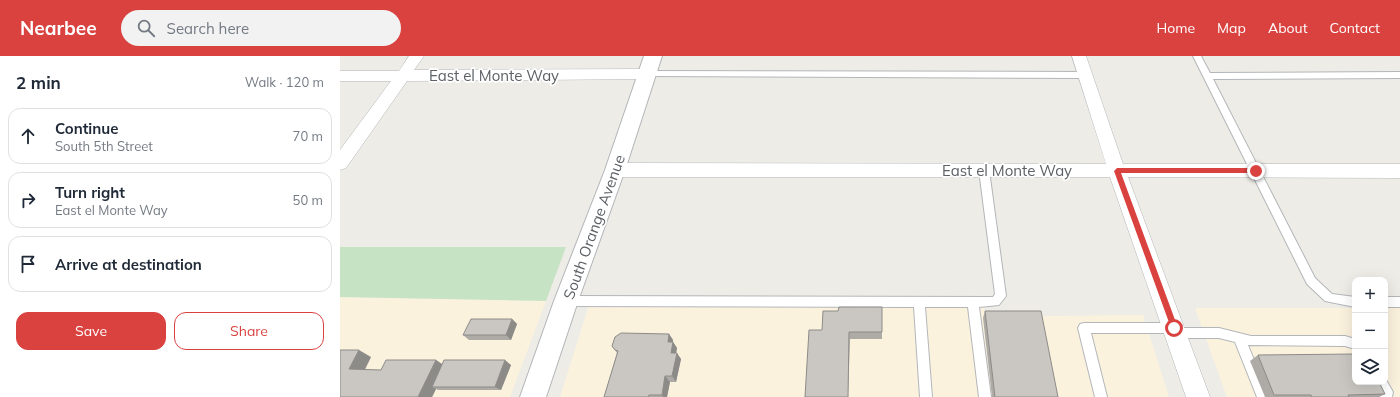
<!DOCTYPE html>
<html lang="en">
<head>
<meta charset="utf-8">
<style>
  :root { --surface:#fff; --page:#f2f2f3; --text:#1f2937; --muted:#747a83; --line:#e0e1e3; --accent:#da4240 }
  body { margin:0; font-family:Mulish,sans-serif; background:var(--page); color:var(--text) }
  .controls { position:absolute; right:12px; bottom:12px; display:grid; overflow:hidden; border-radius:8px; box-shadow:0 4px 16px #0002 }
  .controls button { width:36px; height:36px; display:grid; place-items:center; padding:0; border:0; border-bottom:1px solid var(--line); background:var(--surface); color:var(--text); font:20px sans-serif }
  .stop { position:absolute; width:12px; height:12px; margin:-9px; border:3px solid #da4240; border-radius:50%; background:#fff }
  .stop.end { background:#da4240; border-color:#fff; box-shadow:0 1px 4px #0008 }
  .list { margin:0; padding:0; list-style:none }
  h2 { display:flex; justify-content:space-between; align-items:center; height:52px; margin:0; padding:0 16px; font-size:17px }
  h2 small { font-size:13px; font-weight:400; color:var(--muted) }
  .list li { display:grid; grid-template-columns:26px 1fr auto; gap:12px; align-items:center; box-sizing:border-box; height:56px; margin:0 8px 8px; padding:0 8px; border:1px solid var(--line); border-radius:12px }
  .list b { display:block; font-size:15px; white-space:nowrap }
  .list p { margin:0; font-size:13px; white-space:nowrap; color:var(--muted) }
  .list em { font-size:13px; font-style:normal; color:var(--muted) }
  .actions { display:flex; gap:8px; padding:12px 16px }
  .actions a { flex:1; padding:9px 0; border:1px solid var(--accent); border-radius:12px; text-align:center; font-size:14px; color:var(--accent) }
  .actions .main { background:var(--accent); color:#fff }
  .icon { flex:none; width:22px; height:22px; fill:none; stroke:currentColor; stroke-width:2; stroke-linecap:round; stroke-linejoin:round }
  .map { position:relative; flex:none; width:1060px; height:341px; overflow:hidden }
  header { display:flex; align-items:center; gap:24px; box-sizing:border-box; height:56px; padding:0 20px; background:var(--accent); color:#fff }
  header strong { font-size:19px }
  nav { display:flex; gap:22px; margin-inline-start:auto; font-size:14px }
  .search { width:280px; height:36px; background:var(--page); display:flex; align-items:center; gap:10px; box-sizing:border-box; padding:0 14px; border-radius:22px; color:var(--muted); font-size:15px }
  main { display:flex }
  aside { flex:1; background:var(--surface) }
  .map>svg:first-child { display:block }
  .commercial { fill:#fbf2de }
  .green { fill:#c6e3c4 }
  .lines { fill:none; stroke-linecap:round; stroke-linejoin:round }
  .lane-casing { stroke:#b3b6b9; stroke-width:2 }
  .street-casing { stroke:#b3b6b9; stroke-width:1 }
  .secondary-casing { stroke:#b2b5b9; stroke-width:2 }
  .lane { fill:#fff; fill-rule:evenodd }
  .street { fill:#fff; fill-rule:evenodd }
  .secondary { fill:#fff; fill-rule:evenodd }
  .wall { fill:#aeaba7 }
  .shaded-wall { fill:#8d8b88 }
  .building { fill:#cac7c2; stroke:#8d8b88 }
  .route { fill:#da4240 }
  .labels { text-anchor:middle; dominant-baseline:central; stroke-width:3.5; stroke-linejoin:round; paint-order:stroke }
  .street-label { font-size:15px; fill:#5d6165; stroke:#fff }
</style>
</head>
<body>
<header>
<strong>Nearbee</strong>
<div class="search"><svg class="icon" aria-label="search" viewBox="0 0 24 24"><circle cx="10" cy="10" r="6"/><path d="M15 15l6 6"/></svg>Search here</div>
<nav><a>Home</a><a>Map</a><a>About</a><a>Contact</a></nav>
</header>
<main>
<aside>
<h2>2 min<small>Walk · 120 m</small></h2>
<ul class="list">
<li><svg class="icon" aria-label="ahead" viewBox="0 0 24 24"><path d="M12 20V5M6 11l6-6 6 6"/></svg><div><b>Continue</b><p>South 5th Street</p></div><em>70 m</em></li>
<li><svg class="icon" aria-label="right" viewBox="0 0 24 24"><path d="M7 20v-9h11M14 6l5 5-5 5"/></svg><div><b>Turn right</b><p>East el Monte Way</p></div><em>50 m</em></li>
<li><svg class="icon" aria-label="arrive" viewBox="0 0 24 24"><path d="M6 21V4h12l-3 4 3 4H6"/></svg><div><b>Arrive at destination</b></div></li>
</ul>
<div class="actions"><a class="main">Save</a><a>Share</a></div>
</aside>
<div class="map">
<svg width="1060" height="341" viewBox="0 0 1060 341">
  <rect width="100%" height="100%" fill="#eeece6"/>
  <g class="commercial">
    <polygon points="0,241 206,245 170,341 0,341"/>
    <polygon points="249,249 644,250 645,261 803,259 829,341 220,341"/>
    <polygon points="855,252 1015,252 1015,326 1045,326 1045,252 1060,252 1060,341 887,341"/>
  </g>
  <polygon class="green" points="0,191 226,191 206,245 0,241"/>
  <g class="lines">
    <defs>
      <g id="lane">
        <polygon points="853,0 861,0 870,17 1060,16 1060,22 873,23 975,222 992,238 1015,241 1015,251 985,245 967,228"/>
        <polygon points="307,15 745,16 749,19 745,22 304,20 304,16"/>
        <polygon points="644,111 649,114 666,240 659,249 639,251 651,341 639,341 628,251 585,251 592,341 580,341 574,251 226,250 222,248 221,245 222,242 226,240 653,241 655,238 639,114"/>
        <rect x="1045" y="241" width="15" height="10"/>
        <polygon points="744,267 834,267 838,268 840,272 879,272 911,280 1005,280 1015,283 1015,293 1005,290 908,289 929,341 917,341 895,286 879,282 836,282 832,281 830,277 751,277 767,341 755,341 738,272 740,268"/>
        <polygon points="1045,322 1053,336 1052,341 1040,341 1041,337 1035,326 1045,326"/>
      </g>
      <g id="street">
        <polygon points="69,0 84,0 74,14 307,13 312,14 315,18 312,22 307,23 67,25 6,112 0,114 0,94 51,25 0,25 0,15 59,15"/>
        <polygon points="732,0 746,0 783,108 1060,108 1060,122 788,121 870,341 846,341 770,121 275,121 269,119 266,114 269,109 275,107 766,108"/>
      </g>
      <polygon id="secondary" points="304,0 322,0 285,114 238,245 206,341 180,341 214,245 265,114"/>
    </defs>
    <use href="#lane" class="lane-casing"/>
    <use href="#street" class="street-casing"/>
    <use href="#secondary" class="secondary-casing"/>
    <use href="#lane" class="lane"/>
    <use href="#street" class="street"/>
    <use href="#secondary" class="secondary"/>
  </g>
  <g class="wall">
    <polygon points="498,255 542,276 542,283 510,283 508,341 465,341 482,274"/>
    <polygon points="645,255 718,341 652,341 643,262"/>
    <polygon points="172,263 177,268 171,284 129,284 123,279"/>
    <polygon points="329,278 333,284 333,286 337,292 336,297 341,303 336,326 330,326 327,341 264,341 277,297 272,290"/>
    <polygon points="918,299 1045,338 1039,341 925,341 910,305"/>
    <polygon points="31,301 25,314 41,314 96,304 102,308 171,309 161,334 98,334 96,333 92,341 0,341"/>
  </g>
  <g class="shaded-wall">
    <polygon points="172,263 177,268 171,284 166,279"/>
    <polygon points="329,278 333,284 332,292 328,286"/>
    <polygon points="333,286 337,292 335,303 331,297"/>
    <polygon points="19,294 31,301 21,320 9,313"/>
    <polygon points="337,297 341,303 336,326 332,320"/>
    <polygon points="96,304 106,311 92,331 96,333 92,341 78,341"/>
    <polygon points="165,304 171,309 161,334 155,331"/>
    <polygon points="325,320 330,326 327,341 323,341 322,339"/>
  </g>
  <g class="building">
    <polygon points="499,251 542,251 542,276 509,276 508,341 465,341 469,274 482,274 483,255 498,255"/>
    <polygon points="645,255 701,255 718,341 655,341"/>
    <polygon points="131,263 172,263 166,279 123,279"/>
    <polygon points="281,277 329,278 328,286 333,286 331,297 337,297 332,320 325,320 322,339 309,339 308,341 264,341 278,295 275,294 272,290 275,281"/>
    <polygon points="0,294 19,294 9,313 41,314 46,304 96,304 78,341 0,341"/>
    <polygon points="1015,298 1015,326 1039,326 1045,338 1008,339 1009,341 972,341 971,339 934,339 918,299"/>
    <polygon points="104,304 165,304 155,331 92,331"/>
  </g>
  <polygon class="route" points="777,112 916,112 919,115 916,117 781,117 838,272 834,276 831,272 774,115"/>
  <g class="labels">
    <g class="street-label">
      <text x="154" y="19">East el Monte Way</text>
      <text x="667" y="114">East el Monte Way</text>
      <text transform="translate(254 171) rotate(-70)">South Orange Avenue</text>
    </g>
  </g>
</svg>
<div class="controls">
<button>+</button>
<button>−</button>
<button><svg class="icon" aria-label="layers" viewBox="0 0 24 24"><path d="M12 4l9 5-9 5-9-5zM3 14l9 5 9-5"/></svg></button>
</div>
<div class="stop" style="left:834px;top:272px"></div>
<div class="stop end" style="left:916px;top:115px"></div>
</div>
</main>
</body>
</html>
